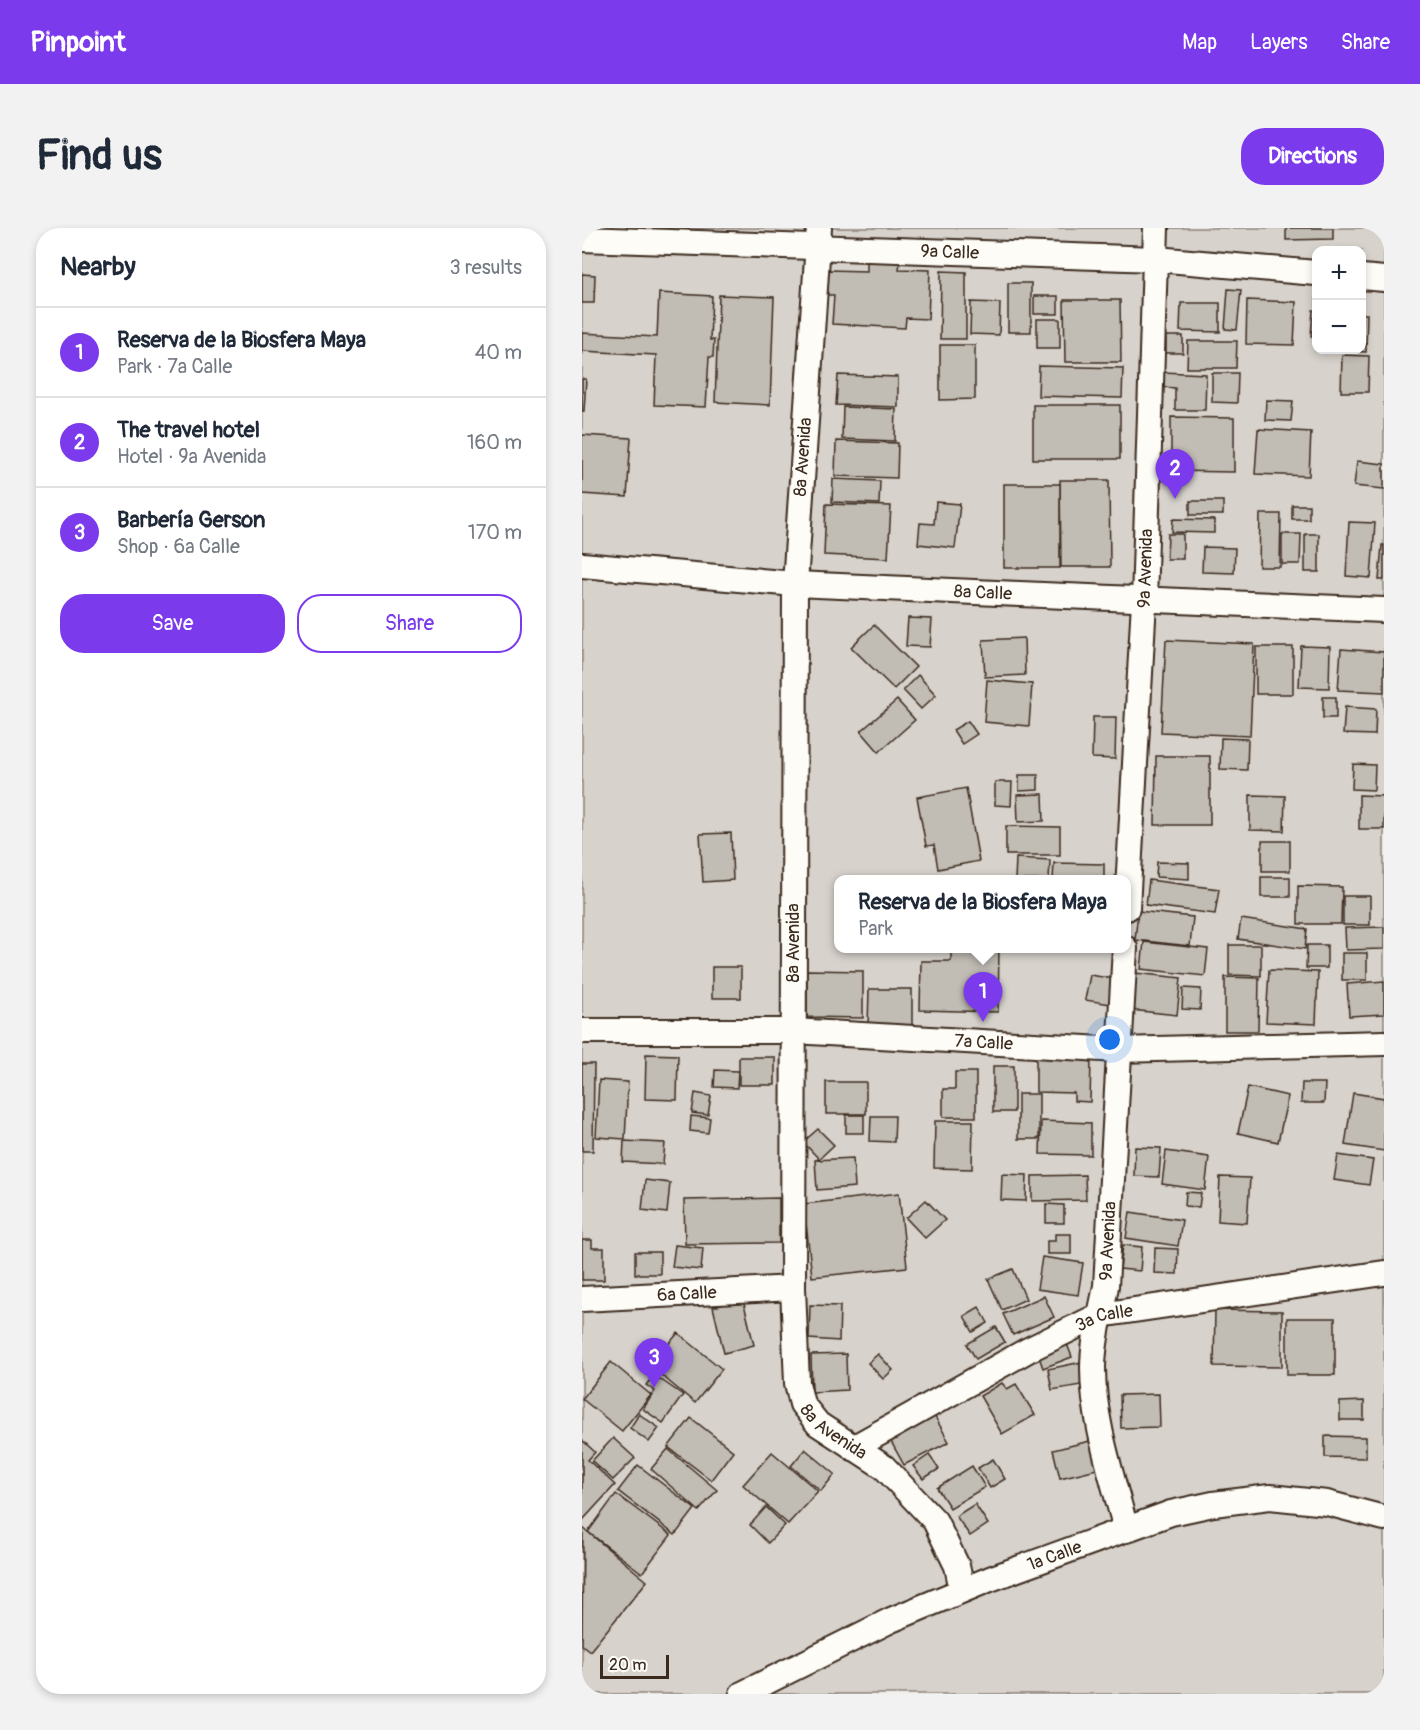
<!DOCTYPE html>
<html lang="en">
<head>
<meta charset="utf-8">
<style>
  :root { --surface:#fff; --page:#f2f2f3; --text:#1f2937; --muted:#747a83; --line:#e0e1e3; --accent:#7c3aed }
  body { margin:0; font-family:Pangolin,sans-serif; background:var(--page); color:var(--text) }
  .controls { position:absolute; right:18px; top:18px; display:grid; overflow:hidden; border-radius:12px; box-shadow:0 3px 9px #0003 }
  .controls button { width:54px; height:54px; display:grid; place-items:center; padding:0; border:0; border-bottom:2px solid var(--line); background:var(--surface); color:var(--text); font:30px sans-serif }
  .scale { position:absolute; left:18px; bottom:15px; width:69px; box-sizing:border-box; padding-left:6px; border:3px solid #3b2a1e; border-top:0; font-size:16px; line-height:21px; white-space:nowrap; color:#3b2a1e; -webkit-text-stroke:4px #fdfcf7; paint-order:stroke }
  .you { position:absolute; left:528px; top:812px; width:21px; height:21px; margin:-15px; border:4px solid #fff; border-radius:50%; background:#1a73e8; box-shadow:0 0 0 9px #1a73e833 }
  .badge { display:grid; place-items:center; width:39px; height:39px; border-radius:50%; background:var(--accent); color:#fff; font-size:20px; font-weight:700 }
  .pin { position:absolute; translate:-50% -50px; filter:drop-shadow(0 2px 3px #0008) }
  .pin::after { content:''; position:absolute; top:32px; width:21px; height:18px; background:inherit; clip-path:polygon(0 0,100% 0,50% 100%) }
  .popup { position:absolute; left:252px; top:647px; width:297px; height:78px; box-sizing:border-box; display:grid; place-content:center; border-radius:12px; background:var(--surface); filter:drop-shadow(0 2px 4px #0005); font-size:20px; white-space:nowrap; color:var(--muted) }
  .popup b { font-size:22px; color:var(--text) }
  .popup::after { content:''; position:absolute; left:50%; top:100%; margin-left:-12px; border:12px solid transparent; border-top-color:var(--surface) }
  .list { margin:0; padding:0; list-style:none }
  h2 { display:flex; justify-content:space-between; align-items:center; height:78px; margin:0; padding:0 24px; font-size:26px }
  h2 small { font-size:20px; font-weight:400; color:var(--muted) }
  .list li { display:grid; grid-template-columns:39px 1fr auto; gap:18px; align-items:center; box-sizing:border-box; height:90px; padding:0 24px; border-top:2px solid var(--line) }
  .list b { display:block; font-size:22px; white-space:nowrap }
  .list p { margin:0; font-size:20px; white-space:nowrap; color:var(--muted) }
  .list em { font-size:20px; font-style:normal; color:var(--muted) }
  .actions { display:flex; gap:12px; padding:18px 24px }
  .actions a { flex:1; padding:14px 0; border:2px solid var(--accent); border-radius:24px; text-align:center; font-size:21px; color:var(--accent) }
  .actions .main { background:var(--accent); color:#fff }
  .map { position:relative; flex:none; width:802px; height:1466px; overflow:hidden; border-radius:24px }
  header { display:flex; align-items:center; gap:36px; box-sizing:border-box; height:84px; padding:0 30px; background:var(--accent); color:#fff }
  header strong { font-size:28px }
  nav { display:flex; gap:33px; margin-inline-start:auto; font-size:21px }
  .intro { display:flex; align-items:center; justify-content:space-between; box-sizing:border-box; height:144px; padding:0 36px }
  h1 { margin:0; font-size:42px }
  .button { padding:15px 27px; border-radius:24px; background:var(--accent); color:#fff; font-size:21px; font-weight:700 }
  main { display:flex; gap:36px; padding:0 36px }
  aside { flex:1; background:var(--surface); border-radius:24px; box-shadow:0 3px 9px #0003 }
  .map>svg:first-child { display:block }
  .green { fill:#d7d2cc; stroke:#897e75; stroke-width:1.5; fill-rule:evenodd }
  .building { fill:#c1bcb4; stroke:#3b2a1e; stroke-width:1.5 }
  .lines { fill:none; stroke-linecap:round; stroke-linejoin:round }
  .minor-casing { stroke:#3b2a1e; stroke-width:28 }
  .minor { stroke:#fdfcf7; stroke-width:24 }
  .labels { text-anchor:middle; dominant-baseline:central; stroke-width:6; stroke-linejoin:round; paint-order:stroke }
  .street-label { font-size:18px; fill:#3b2a1e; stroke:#fdfcf7 }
</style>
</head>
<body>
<header>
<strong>Pinpoint</strong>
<nav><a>Map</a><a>Layers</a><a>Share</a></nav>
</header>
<div class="intro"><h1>Find us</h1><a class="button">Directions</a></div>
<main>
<aside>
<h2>Nearby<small>3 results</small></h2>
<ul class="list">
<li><span class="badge">1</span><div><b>Reserva de la Biosfera Maya</b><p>Park · 7a Calle</p></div><em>40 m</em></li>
<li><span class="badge">2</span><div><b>The travel hotel</b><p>Hotel · 9a Avenida</p></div><em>160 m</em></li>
<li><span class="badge">3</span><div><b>Barbería Gerson</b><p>Shop · 6a Calle</p></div><em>170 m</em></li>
</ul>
<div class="actions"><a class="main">Save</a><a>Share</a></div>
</aside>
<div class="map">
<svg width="802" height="1466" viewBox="0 0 802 1466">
  <rect width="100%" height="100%" fill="#f1efea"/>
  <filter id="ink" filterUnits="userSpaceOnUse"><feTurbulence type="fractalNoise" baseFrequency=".0167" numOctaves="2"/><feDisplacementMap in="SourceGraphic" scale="12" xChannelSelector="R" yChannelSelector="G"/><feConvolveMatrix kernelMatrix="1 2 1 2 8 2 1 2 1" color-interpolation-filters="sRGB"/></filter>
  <g filter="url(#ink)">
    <path class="green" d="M0,0h802v1466h-802zM734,22h46v100h-46zM257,652h288v68h-288z"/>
    <g class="building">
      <polygon points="704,0 751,0 751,11 704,12"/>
      <polygon points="285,33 318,34 317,41 348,42 346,91 324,90 323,100 250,96 252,67 245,67 246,42 285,43"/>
      <polygon points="359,43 384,44 384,111 358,111"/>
      <polygon points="0,46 13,47 12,75 0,75"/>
      <rect x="426" y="55" width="23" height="49"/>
      <polygon points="646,61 659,62 655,102 643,101"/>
      <polygon points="77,65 130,68 128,112 132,112 131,129 127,129 124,179 72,177 74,127 0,123 0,105 75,109"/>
      <polygon points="137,67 192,69 188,177 133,174"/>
      <rect x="452" y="68" width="24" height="18"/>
      <polygon points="482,72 538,72 539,134 483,134"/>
      <polygon points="665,72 714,74 712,117 664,116"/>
      <polygon points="389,74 418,75 417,107 388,106"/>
      <polygon points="599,75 638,75 638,104 598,103"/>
      <polygon points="731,82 734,82 734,109 729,108"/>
      <polygon points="780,86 785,86 784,124 759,123 780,122"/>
      <rect x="455" y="91" width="23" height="29"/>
      <rect x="584" y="108" width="17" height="17"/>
      <polygon points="606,113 655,113 654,140 605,140"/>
      <polygon points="358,117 393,117 393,171 358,172"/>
      <polygon points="760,127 787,128 786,164 759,164"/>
      <polygon points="457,138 541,140 540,170 456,168"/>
      <polygon points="580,144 624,146 623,182 593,182 593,160 579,159"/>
      <polygon points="630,145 656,145 655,175 630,174"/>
      <polygon points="256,147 316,149 316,179 254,177"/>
      <polygon points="0,151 4,151 2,183 0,183"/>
      <polygon points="684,172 711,173 709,193 683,192"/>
      <rect x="451" y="177" width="87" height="54"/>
      <polygon points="261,179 314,181 313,213 260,211"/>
      <polygon points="589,189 652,190 652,244 589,243"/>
      <polygon points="676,201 729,204 727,248 673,246"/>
      <polygon points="0,207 49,210 45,269 0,266"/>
      <polygon points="254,213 316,215 315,250 253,248"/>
      <polygon points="775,233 802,236 802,261 772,258"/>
      <polygon points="251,251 298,253 297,276 250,274"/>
      <polygon points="478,252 527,252 528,339 479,339"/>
      <rect x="422" y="256" width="56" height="84"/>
      <rect x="608" y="273" width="33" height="14"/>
      <polygon points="354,274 378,276 373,320 336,316 338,295 352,296"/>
      <polygon points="244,276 309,278 306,330 242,327"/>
      <rect x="710" y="277" width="17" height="14"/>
      <polygon points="678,286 699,286 698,339 677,339"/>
      <polygon points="591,291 632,292 632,305 590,304"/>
      <polygon points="767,294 793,295 789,350 764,348"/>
      <polygon points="586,306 601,306 601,331 585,331"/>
      <polygon points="700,306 719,306 718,336 700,336"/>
      <rect x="723" y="306" width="14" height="38"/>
      <polygon points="800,317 802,317 802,352 797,352"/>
      <polygon points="621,319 653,320 652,345 620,344"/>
      <polygon points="326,390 350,391 348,419 324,418"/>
      <polygon points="292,397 334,439 312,461 269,419"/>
      <polygon points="442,410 443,447 403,449 401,412"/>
      <polygon points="584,412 672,416 668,508 579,504"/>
      <polygon points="719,418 748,419 747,460 717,459"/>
      <rect x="674" y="419" width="37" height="47"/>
      <polygon points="759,421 802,424 802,464 756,462"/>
      <polygon points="336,447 354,467 339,481 321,462"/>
      <polygon points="405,452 450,456 447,498 402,494"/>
      <rect x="741" y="469" width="13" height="21"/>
      <polygon points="315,472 333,492 297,524 279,503"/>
      <polygon points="763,479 794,481 793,507 761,506"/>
      <polygon points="511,489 534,489 533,531 510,530"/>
      <polygon points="386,493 395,506 380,516 371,502"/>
      <polygon points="639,510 666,511 665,542 638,541"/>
      <polygon points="574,528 628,528 628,597 573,597"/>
      <polygon points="771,536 793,537 792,562 770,561"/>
      <polygon points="437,547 456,547 456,562 437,563"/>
      <polygon points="413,554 430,554 429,578 413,577"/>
      <polygon points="384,560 397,633 356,641 352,617 344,618 335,569"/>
      <polygon points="461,566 462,593 436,594 435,567"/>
      <polygon points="668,567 703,568 702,603 668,602"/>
      <polygon points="777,567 802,568 802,601 777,601"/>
      <polygon points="424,598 478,599 478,627 424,627"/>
      <polygon points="149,605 151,652 121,654 118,606"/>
      <rect x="680" y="613" width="28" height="30"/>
      <polygon points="434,630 468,632 467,652 433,652"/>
      <polygon points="575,634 607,635 607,651 574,649"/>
      <polygon points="472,635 522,636 522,652 471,652"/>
      <rect x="679" y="649" width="29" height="20"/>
      <polygon points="567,652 637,661 633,686 564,677"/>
      <polygon points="716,658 760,659 759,696 716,696"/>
      <rect x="761" y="668" width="27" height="29"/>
      <polygon points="556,683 611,689 608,718 553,712"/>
      <polygon points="659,691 725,701 723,721 656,711"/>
      <polygon points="802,699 802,721 764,722 763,700"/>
      <polygon points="562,714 626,721 623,748 559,741"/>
      <polygon points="647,717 679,717 679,748 647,747"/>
      <polygon points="725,717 745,717 745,740 724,740"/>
      <polygon points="369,720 417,720 416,784 338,782 339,733 369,733"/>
      <rect x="760" y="725" width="25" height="27"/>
      <rect x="130" y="739" width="29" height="31"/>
      <polygon points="225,742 281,743 281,790 225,789"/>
      <polygon points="687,742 736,744 734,796 684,794"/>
      <polygon points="553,745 599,750 595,787 549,782"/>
      <polygon points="508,747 533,751 528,776 503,772"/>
      <polygon points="643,749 677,750 676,803 643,803"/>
      <polygon points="802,753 802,786 767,788 765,756"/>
      <polygon points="601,760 619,761 618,782 600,781"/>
      <polygon points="287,761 330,761 330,800 286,799"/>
      <polygon points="64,826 96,827 95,872 63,871"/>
      <rect x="157" y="829" width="36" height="28"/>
      <polygon points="454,830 509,832 508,874 492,873 492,865 454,864"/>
      <polygon points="0,836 12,836 11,923 0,923"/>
      <rect x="411" y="838" width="21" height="46"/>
      <polygon points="133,842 156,843 155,860 132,859"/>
      <polygon points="373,844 394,844 394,889 361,889 361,861 373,861"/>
      <polygon points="17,852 46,854 43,911 14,909"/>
      <rect x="244" y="854" width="40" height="32"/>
      <polygon points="720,855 743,855 742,875 719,875"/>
      <polygon points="666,859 706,868 696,914 656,905"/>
      <polygon points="113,865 129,868 126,887 110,885"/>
      <polygon points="771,865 802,870 802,923 763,917"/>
      <rect x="436" y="866" width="21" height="45"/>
      <rect x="264" y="887" width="18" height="18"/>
      <polygon points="109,888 128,890 126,905 108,903"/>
      <polygon points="289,888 313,888 312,914 288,913"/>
      <polygon points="353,893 391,893 390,941 352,940"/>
      <polygon points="459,893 509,895 509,927 458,926"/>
      <polygon points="236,901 252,917 237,931 221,914"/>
      <polygon points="42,913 83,915 81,936 41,934"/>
      <polygon points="553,919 579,920 577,949 552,948"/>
      <polygon points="584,923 627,929 623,962 580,956"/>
      <polygon points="756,927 791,932 787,957 752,952"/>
      <polygon points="271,930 273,959 235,962 233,932"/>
      <polygon points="420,946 445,947 444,973 419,972"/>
      <polygon points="503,947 504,972 450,973 450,948"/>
      <polygon points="638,949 668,950 665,995 636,993"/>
      <polygon points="63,952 88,955 85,985 60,982"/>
      <polygon points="604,964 619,965 617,979 603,978"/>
      <polygon points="317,965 325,1039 230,1049 222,976"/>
      <polygon points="197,970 197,1015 103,1016 102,972"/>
      <polygon points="344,972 363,992 343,1010 324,990"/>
      <polygon points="464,976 482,977 482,995 464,995"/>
      <polygon points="548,984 600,992 596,1018 544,1010"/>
      <polygon points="473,1006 489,1006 489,1026 465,1026 465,1013 473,1013"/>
      <polygon points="0,1012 10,1012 10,1020 22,1020 22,1052 0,1052"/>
      <polygon points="93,1017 121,1020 119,1042 90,1039"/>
      <polygon points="541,1017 560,1019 558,1043 538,1041"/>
      <polygon points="573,1020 596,1021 595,1046 572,1045"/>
      <rect x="53" y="1024" width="25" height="22"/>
      <polygon points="460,1029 501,1035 496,1067 455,1061"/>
      <polygon points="431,1041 444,1071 420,1082 406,1051"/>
      <polygon points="462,1068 472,1089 431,1107 421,1086"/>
      <polygon points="161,1072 172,1117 142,1125 131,1079"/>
      <polygon points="228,1077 258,1078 257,1113 227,1111"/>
      <polygon points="397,1079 406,1095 391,1104 382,1088"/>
      <polygon points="633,1082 700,1083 700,1139 632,1138"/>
      <rect x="705" y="1090" width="48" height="57"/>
      <polygon points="414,1099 423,1114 394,1131 385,1116"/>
      <polygon points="96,1105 140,1141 113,1175 68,1138"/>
      <polygon points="485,1116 490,1129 461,1140 456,1126"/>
      <polygon points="264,1126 265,1162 230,1164 229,1127"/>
      <polygon points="296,1126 311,1142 301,1151 286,1135"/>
      <polygon points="29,1134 69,1167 40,1203 0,1171"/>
      <polygon points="500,1134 505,1156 470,1162 466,1141"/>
      <polygon points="72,1147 101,1167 81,1195 61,1181 73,1163 64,1157"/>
      <polygon points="420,1155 425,1161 434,1156 453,1187 420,1206 398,1168"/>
      <polygon points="577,1166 578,1199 539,1200 538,1167"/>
      <polygon points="782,1173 782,1192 758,1192 758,1174"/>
      <polygon points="57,1186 77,1200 67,1214 48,1200"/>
      <polygon points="352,1187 367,1214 322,1237 307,1210"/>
      <polygon points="109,1190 151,1223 129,1252 86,1219"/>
      <polygon points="743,1208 784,1209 784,1230 743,1229"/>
      <polygon points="31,1210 53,1230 31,1252 10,1233"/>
      <polygon points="0,1212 13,1224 6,1232 33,1257 0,1293"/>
      <polygon points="508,1213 515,1241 478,1250 471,1222"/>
      <polygon points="86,1221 135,1262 117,1283 69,1241"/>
      <polygon points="223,1221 253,1246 239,1263 209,1238"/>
      <polygon points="190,1224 236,1263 206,1296 161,1257"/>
      <polygon points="347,1227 357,1241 341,1251 331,1238"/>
      <polygon points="411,1231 423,1251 408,1260 396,1240"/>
      <polygon points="56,1237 113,1281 93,1307 36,1263"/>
      <polygon points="390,1238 403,1259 368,1280 355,1260"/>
      <polygon points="34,1266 89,1307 60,1345 6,1304"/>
      <polygon points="393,1276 406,1296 388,1308 374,1288"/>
      <polygon points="184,1279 203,1297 186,1315 168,1297"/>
      <polygon points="1,1300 65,1353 8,1423 0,1417"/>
    </g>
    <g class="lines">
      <defs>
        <g id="minor">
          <path id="s1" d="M237,0l-24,356 -2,704 4,95 5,21 16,20 66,43 51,54 22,45 5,24"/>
          <path id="s2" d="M0,11l574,20 160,14"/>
          <polyline points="780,49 802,51"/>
          <path id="s3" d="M0,337l213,19 589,26"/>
          <path id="s4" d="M545,680l17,-307 12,-373"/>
          <path d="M543,720l-19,338c-5,27 -13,54 -13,82 0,54 20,110 33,162"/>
          <path id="s5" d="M0,803h211l326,19 265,-7"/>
          <path id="s6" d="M0,1071l211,-11"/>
          <path id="s7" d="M271,1220l175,-98 72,-35 284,-42"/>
          <path id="s8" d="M160,1466l149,-74 99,-41 181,-66 42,-9 57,-7 57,6 57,15"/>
        </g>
      </defs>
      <use href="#minor" class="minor-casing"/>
      <use href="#minor" class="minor"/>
    </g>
  </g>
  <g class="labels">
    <g class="street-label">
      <text stroke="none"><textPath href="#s2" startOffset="368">9a Calle</textPath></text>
      <text transform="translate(221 229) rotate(-86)">8a Avenida</text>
      <text stroke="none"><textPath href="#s4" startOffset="340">9a Avenida</textPath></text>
      <text stroke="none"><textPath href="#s3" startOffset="402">8a Calle</textPath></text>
      <text transform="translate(211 715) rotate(-90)">8a Avenida</text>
      <text stroke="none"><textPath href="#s5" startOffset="402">7a Calle</textPath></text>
      <text transform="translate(526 1013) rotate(-87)">9a Avenida</text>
      <text stroke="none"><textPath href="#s6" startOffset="105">6a Calle</textPath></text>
      <text stroke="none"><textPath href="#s7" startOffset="284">3a Calle</textPath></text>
      <text stroke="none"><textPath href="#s1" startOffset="1220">8a Avenida</textPath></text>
      <text stroke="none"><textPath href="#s8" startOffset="342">1a Calle</textPath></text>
    </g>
  </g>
</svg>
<div class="controls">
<button>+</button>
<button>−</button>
</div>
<div class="scale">20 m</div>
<div class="you"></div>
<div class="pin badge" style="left:401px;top:794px">1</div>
<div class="popup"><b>Reserva de la Biosfera Maya</b>Park</div>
<div class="pin badge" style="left:593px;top:271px">2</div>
<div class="pin badge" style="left:72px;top:1160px">3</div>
</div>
</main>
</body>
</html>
